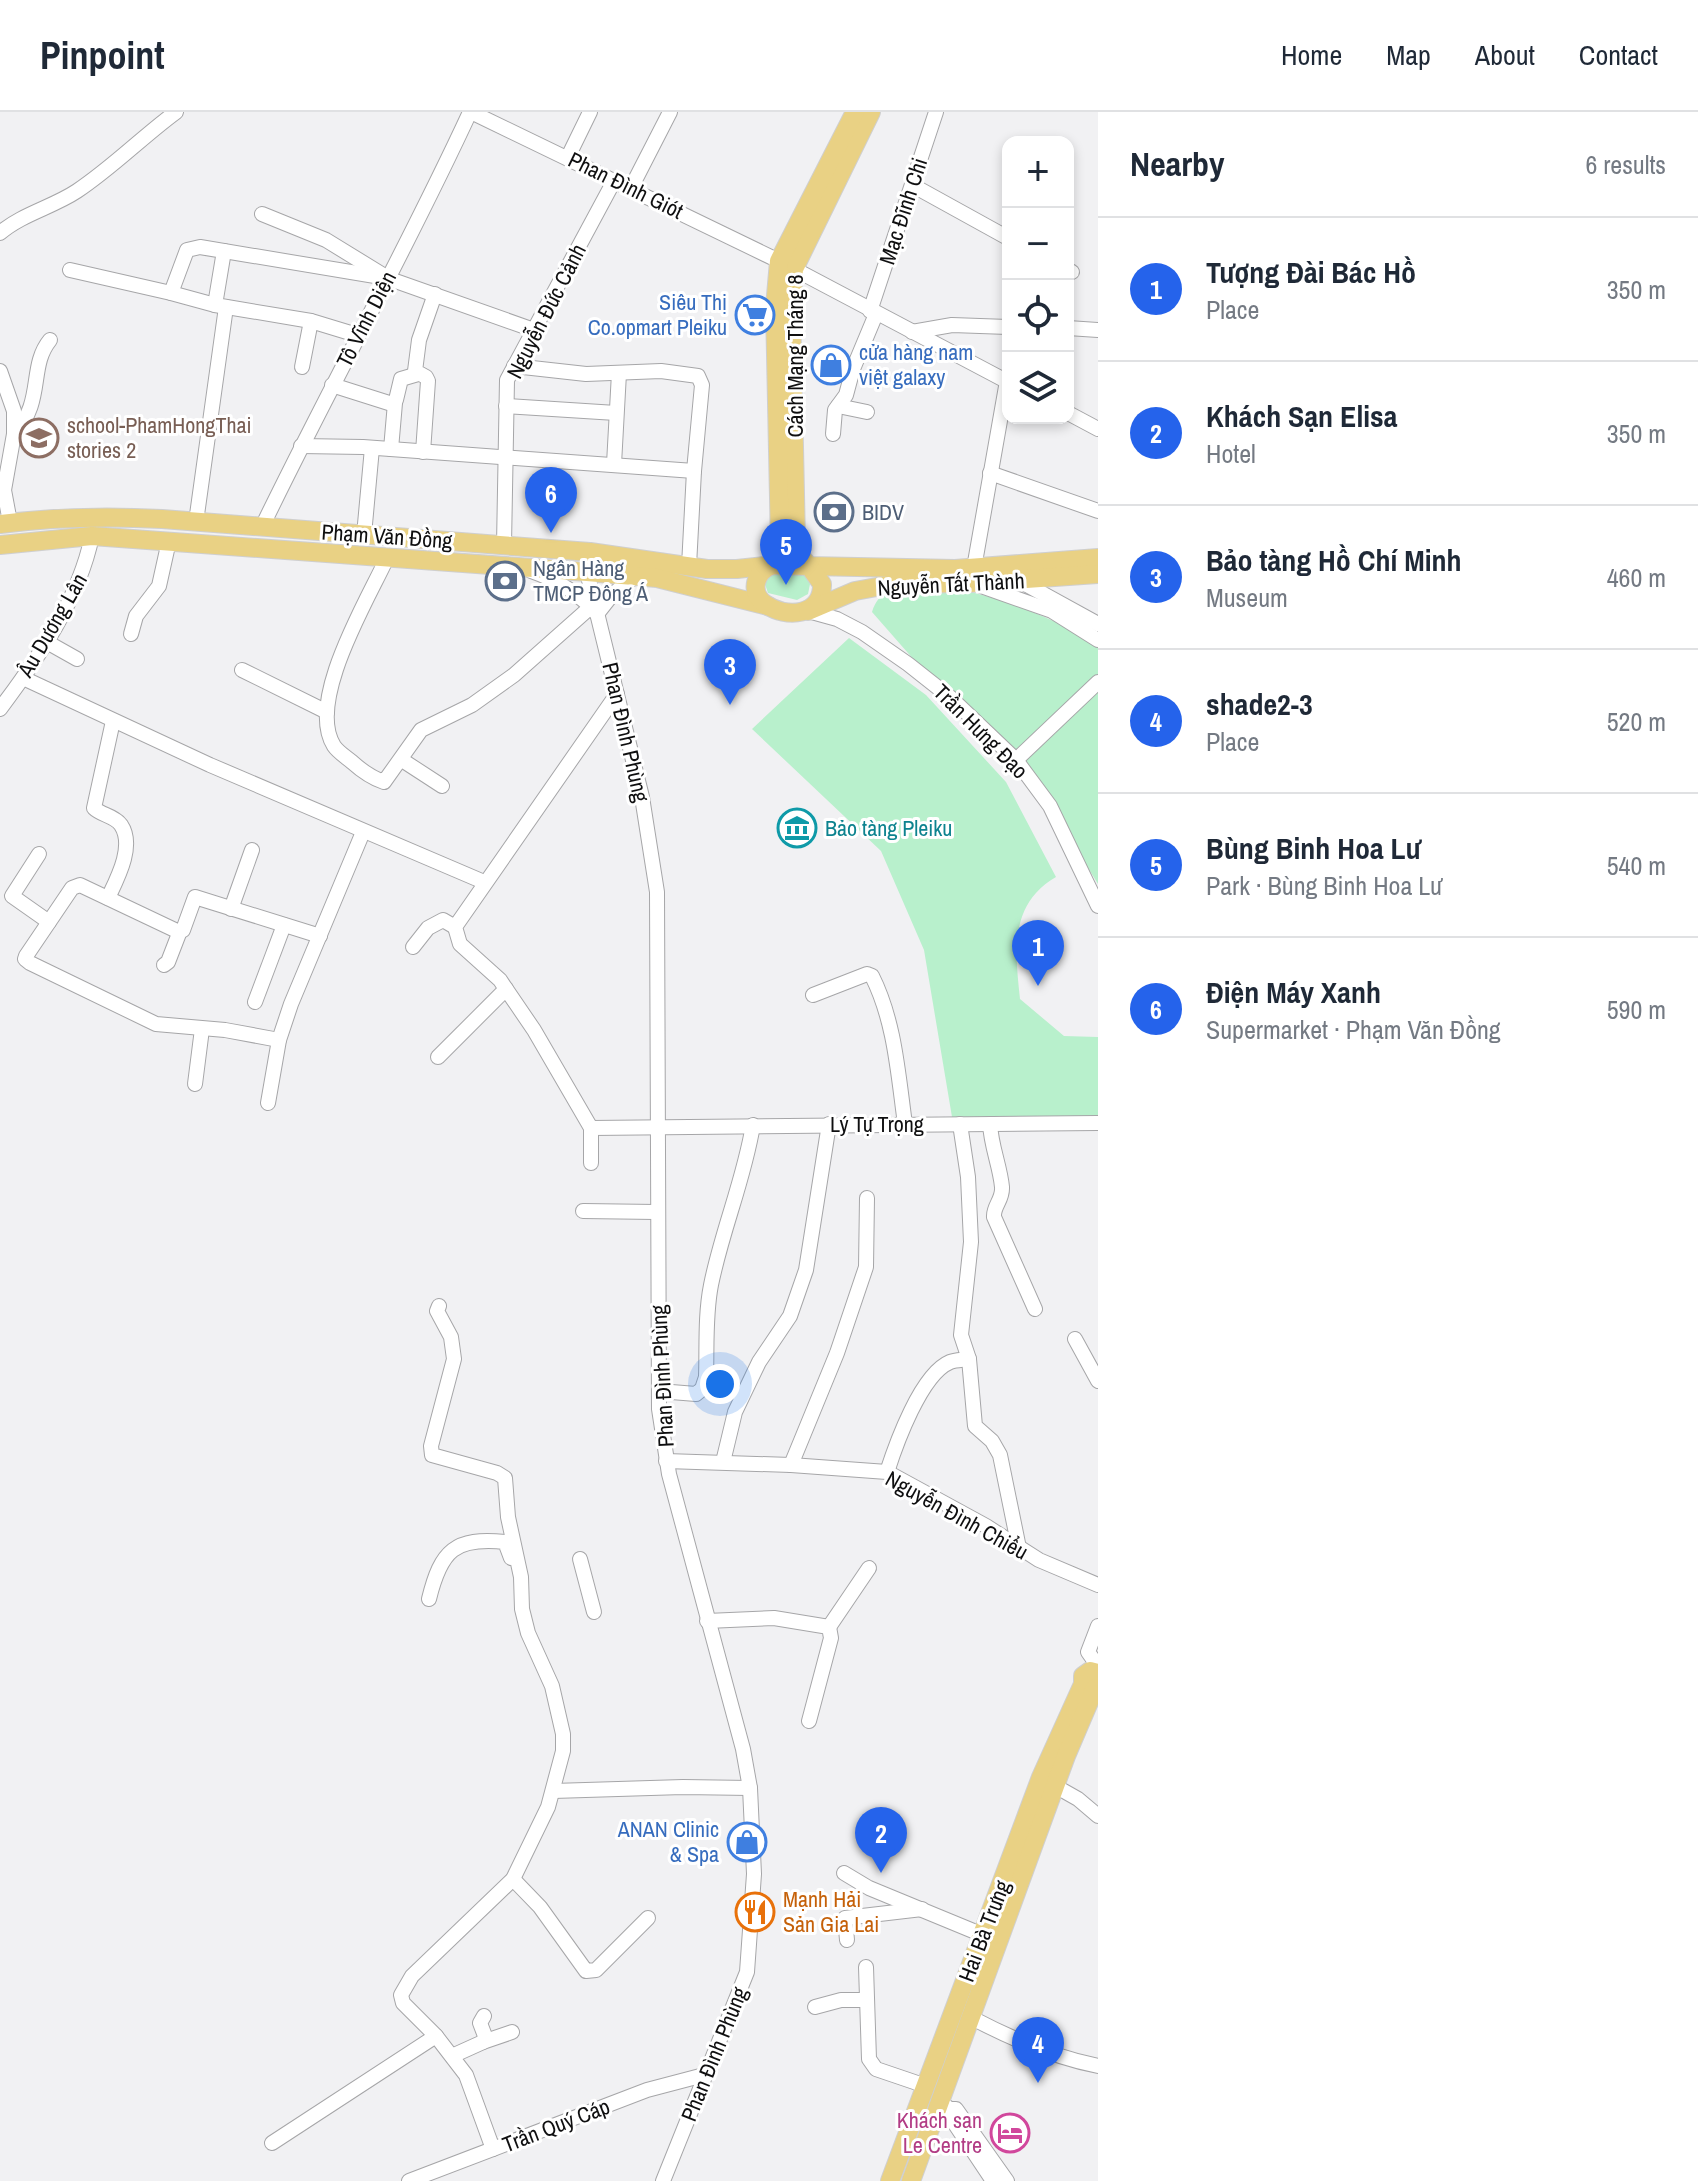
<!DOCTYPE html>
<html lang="en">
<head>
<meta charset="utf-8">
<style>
  :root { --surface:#fff; --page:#f6f6f7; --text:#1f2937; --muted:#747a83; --line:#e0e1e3; --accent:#2563eb }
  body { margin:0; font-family:"Archivo Narrow",sans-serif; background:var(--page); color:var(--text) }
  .controls { position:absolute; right:24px; top:24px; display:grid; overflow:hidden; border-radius:16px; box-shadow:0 4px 12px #0003 }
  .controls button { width:72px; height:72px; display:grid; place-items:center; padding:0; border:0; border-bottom:2px solid var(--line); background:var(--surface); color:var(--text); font:40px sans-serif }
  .you { position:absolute; left:720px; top:1272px; width:28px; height:28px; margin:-20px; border:6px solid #fff; border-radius:50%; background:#1a73e8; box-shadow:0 0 0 12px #1a73e833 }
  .badge { display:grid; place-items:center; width:52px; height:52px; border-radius:50%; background:var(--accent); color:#fff; font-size:26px; font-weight:700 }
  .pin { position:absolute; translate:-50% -66px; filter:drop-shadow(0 2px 4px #0008) }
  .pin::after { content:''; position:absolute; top:42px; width:28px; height:24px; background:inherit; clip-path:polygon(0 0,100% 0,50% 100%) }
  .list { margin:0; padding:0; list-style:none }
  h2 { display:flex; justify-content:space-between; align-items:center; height:104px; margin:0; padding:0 32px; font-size:34px }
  h2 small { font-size:26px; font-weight:400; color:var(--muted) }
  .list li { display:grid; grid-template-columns:52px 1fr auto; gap:24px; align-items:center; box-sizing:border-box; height:144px; padding:0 32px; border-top:2px solid var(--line) }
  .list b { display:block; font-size:30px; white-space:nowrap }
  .list p { margin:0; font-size:26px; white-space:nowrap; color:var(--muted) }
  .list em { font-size:26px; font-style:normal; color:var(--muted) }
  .icon { flex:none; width:44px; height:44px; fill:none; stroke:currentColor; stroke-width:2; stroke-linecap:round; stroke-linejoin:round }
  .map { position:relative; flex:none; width:1098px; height:2069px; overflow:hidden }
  header { display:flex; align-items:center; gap:48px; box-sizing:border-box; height:112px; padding:0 40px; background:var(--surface); border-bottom:2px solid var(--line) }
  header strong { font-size:38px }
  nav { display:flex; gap:44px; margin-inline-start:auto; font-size:28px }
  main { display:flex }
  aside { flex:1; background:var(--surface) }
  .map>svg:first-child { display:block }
  .green { fill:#b8f0cc }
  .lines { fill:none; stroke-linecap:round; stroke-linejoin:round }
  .minor-casing { stroke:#a6a6a8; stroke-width:16 }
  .major-casing { stroke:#cfcfcf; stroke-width:20 }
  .minor { stroke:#fff; stroke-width:14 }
  .major { stroke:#e9d184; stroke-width:18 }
  .labels { text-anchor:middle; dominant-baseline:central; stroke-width:6; stroke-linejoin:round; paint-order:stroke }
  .street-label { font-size:22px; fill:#0f0f10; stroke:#fff }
  .shop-label { font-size:22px; fill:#366cbe; stroke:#fff; text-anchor:end }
  .education-label { font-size:22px; fill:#785e54; stroke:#fff; text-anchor:start }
  .service-label { font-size:22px; fill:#4e5e75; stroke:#fff; text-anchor:start }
  .culture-label { font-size:22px; fill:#0d838f; stroke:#fff; text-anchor:start }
  .food-label { font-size:22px; fill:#c56008; stroke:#fff; text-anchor:start }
  .hotel-label { font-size:22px; fill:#b23c85; stroke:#fff; text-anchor:end }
</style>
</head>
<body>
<header>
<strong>Pinpoint</strong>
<nav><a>Home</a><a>Map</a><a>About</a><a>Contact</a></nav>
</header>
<main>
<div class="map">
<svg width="1098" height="2069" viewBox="0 0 1098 2069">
  <rect width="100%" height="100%" fill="#f1f1f3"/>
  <g class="green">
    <polygon points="767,461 803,461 810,472 808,482 797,488 768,481 763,466"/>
    <path d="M951,475c56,13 96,28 147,57v240l-48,-78 -114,-121 -64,-73c11,-35 48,-24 79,-25z"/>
    <path d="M849,526l77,57 80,87 50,95c-47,27 -41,75 -36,122l44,37 34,1v80h-146l-28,-167 -43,-99 -129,-122z"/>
  </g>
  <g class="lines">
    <defs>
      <g id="minor">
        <polyline points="471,0 779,149 1008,270"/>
        <polyline points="568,45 590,0"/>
        <polyline points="912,73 1008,126"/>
        <polyline points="631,76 670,0"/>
        <polyline points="262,102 326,128 383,163"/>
        <path d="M0,121c22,-19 53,-26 77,-42 36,-24 65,-54 99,-79"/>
        <polyline points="70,158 171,181 215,193 311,209 357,223"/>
        <polyline points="1068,158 1072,160"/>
        <polyline points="171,181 187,138 200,135 387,166 534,218"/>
        <polyline points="215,193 224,139"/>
        <polyline points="870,199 936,0"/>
        <polyline points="1068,216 1098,218"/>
        <polyline points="912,220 952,213 1008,215"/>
        <polyline points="514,254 586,262 661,259 698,264 702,273 694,359 689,454"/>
        <polyline points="302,255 311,209"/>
        <polyline points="0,259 14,299 14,322 4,378 10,410"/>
        <polyline points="332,273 392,292 396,288 401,267 418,262"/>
        <polyline points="506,294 616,301"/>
        <polyline points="838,294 867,300"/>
        <polyline points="1068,301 1098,317"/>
        <path d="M14,322c31,-33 14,-67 36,-94"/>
        <polyline points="833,322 835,298 846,283 853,257 876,202"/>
        <polyline points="301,334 363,335 694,359"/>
        <polyline points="391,337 395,291"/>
        <polyline points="423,340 428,269 426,265 415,259 419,228 435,182"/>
        <polyline points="614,352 619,261"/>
        <polyline points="990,361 1098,399"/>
        <polyline points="196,410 226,195"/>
        <path d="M262,415c67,-139 143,-274 208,-415"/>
        <polyline points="364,423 372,336"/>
        <polyline points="504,433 507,268 614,69"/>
        <path d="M386,448c-19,41 -80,142 -52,186 4,6 12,11 18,16 10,9 20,16 32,20l37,-52 51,-25 42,-30 80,-71"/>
        <polyline points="589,452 587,460 642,685 657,780 659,1297 669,1362 743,1637 750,1676 754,1762 747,1860 663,2069"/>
        <polyline points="974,456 1007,269"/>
        <path d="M531,459c26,9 48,22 66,43l15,-19 22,-18"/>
        <polyline points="1018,468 1098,512"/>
        <polyline points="978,473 1052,499 1098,528"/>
        <polyline points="808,499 837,507 862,520 908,552 951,586 1016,648 1050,694 1098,794"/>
        <polyline points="131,522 136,504 159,474 169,429"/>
        <polyline points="45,529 77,547"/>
        <polyline points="242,558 327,600"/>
        <polyline points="23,566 210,653 484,770"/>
        <polyline points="617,582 455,815 460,832 500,868 506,877 534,918 591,1016 1098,1011"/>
        <path d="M0,597c39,-52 79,-110 92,-173"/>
        <polyline points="402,648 442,674"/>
        <polyline points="1016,648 1098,570"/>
        <polyline points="39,742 12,784 49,810"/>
        <path d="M108,786c9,-19 27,-52 13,-73 -6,-9 -20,-10 -27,-17l19,-87"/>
        <polyline points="231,797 252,738"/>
        <polyline points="413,835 428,816 443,808 455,815"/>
        <polyline points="164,853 168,850 180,819"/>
        <path d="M813,883l54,-21 5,2c23,46 26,98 33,148"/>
        <polyline points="255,890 284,813"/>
        <polyline points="279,928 225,918 156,912 30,851 25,847 26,844 72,776 80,773 177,819 183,818 195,785 320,824"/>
        <polyline points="438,945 506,877"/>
        <polyline points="195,972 202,917"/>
        <polyline points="268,991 279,928 291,892 363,720"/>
        <polyline points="960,1012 968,1065 971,1130 961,1223 969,1247 975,1314 992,1329 1000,1343 1019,1436"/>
        <path d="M990,1012c1,22 10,42 12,63 1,13 -9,19 -8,30l41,92"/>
        <polyline points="591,1051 591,1016"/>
        <polyline points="583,1099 656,1100"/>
        <polyline points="439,1194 437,1199 451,1225 454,1247 431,1334 432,1343 497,1361 505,1366 508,1405 521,1465 522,1497 528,1521 552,1574 563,1622 563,1639 548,1695 513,1767 412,1864 401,1883 403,1891 436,1924 466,1963 493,2037"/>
        <polyline points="1075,1227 1098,1269"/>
        <path d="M659,1279l37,3 6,-5 4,-12c1,-30 -1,-62 5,-92 11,-55 33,-105 42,-160"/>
        <polyline points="666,1349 791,1353 887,1360 986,1414 1039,1448 1098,1473"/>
        <polyline points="723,1350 735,1300 759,1250 790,1204 806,1158 829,1012"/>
        <polyline points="791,1353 837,1241 866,1155 867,1086"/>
        <path d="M887,1360c9,-28 34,-98 63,-110 5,-2 13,-2 19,-3"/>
        <polyline points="580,1447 594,1500"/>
        <path d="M429,1487c12,-49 26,-62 76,-57l6,16"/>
        <polyline points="707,1509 774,1506 829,1515 831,1526 809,1609"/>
        <polyline points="829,1515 869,1456"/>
        <polyline points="1093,1559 1095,1550 1088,1540 1098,1514"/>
        <polyline points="1055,1674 1078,1687 1098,1704"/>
        <polyline points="553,1679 683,1675 750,1676"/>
        <polyline points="844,1761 869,1776 983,1823"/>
        <polyline points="513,1767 540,1795 586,1859 596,1858 648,1806"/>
        <polyline points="847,1828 845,1806 922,1797"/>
        <polyline points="866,1855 869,1947 876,1957 926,1974"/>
        <polyline points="815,1895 841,1888 867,1888"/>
        <path d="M972,1906c40,21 81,39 126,48"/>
        <polyline points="483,1930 512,1920"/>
        <polyline points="452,1944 483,1930 485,1924 480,1911 484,1904"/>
        <polyline points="941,1991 950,1997 956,1997 1007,2069"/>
        <polyline points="950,1998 951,2006 993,2069"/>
        <polyline points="272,2031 436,1924"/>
        <polyline points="409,2069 647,1978 704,1963"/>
      </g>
      <g id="major">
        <polyline points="871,0 794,157 791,195 796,429 800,444 809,454 955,457 1098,446"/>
        <path d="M0,412c55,-7 107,-8 162,-5l428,33 117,17h30l36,-4 7,-20 -5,-238 4,-46 76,-149"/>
        <polyline points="0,433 92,424 587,460 657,466 768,494"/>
        <path d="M773,453l36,1 13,18c1,32 -36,35 -57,20 -17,-12 -9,-34 8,-39z"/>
        <polyline points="808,499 855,479 893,472 970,471 1098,462"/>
        <polyline points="1092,1577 1083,1572 1083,1564 1090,1559 1098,1561"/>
        <polyline points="890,2069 1041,1665 1083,1572"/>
        <polyline points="911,2069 1066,1644 1095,1576"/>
      </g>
    </defs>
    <use href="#minor" class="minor-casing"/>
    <use href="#major" class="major-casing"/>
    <use href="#minor" class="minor"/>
    <use href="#major" class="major"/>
  </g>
  <defs>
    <symbol id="supermarket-ring" viewBox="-11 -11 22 22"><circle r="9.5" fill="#fff" stroke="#3f7fe0" stroke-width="1.5"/><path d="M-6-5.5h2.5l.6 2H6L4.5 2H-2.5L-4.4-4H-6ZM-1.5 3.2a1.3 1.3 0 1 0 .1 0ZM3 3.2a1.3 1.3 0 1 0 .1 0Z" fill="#3f7fe0"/></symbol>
    <symbol id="shop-ring" viewBox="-11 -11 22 22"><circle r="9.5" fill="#fff" stroke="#3f7fe0" stroke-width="1.5"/><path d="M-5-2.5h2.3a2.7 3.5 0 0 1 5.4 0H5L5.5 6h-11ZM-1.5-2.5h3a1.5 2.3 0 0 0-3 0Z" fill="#3f7fe0"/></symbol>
    <symbol id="school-ring" viewBox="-11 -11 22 22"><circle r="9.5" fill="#fff" stroke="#8d6e63" stroke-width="1.5"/><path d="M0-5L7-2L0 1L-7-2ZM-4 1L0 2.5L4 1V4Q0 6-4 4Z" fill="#8d6e63"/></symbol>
    <symbol id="bank-ring" viewBox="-11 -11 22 22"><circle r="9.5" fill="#fff" stroke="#5c6f8a" stroke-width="1.5"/><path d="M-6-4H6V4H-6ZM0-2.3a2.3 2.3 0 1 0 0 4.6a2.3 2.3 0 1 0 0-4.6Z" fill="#5c6f8a"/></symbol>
    <symbol id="museum-ring" viewBox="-11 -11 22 22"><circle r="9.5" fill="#fff" stroke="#0f9aa8" stroke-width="1.5"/><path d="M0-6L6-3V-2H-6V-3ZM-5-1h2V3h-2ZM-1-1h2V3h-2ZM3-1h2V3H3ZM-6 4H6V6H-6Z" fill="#0f9aa8"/></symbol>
    <symbol id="restaurant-ring" viewBox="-11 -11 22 22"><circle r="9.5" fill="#fff" stroke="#e8710a" stroke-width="1.5"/><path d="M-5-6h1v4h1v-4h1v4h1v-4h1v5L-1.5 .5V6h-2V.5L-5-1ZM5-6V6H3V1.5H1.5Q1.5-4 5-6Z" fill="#e8710a"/></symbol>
    <symbol id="hotel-ring" viewBox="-11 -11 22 22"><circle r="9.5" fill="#fff" stroke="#d1479c" stroke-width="1.5"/><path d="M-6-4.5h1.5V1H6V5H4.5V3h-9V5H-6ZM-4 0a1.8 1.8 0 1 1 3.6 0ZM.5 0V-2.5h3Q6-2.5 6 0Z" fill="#d1479c"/></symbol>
  </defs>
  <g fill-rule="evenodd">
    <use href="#supermarket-ring" x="733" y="181" width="44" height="44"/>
    <use href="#shop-ring" x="809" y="231" width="44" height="44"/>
    <use href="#school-ring" x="17" y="304" width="44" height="44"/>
    <use href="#bank-ring" x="812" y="378" width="44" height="44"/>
    <use href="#bank-ring" x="483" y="447" width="44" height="44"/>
    <use href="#museum-ring" x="775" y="694" width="44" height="44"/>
    <use href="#shop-ring" x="725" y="1708" width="44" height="44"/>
    <use href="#restaurant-ring" x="733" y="1778" width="44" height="44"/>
    <use href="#hotel-ring" x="988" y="1999" width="44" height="44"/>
  </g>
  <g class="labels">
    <g class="street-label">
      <text transform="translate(626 73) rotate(26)">Phan Đình Giót</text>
      <text transform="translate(903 99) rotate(-72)">Mạc Đĩnh Chi</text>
      <text transform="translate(546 199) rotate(-63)">Nguyễn Đức Cảnh</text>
      <text transform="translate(366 207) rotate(-63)">Tô Vĩnh Diện</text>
      <text transform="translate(795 244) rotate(-90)">Cách Mạng Tháng 8</text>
      <text transform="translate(387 424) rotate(4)">Phạm Văn Đồng</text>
      <text transform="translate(951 472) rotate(-3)">Nguyễn Tất Thành</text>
      <text transform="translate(52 513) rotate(-60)">Âu Dương Lân</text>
      <text transform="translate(981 619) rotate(45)">Trần Hưng Đạo</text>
      <text transform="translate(626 620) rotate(77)">Phan Đình Phùng</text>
      <text x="877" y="1012">Lý Tự Trọng</text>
      <text transform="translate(662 1264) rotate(-93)">Phan Đình Phùng</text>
      <text transform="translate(957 1403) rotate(29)">Nguyễn Đình Chiểu</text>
      <text transform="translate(984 1819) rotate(-69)">Hai Bà Trưng</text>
      <text transform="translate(714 1942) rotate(-68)">Phan Đình Phùng</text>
      <text transform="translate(556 2013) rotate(-21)">Trần Quý Cáp</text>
    </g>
    <g class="shop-label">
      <text x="727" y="190">Siêu Thị<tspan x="727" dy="25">Co.opmart Pleiku</tspan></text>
      <text x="859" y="240" text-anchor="start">cửa hàng nam<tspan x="859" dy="25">việt galaxy</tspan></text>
      <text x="719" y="1717">ANAN Clinic<tspan x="719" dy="25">&amp; Spa</tspan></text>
    </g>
    <g class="education-label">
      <text x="67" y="313">school-PhamHongThai<tspan x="67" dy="25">stories 2</tspan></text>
    </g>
    <g class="service-label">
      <text x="862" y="400">BIDV</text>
      <text x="533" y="456">Ngân Hàng<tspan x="533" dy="25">TMCP Đông Á</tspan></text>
    </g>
    <g class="culture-label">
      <text x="825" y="716">Bảo tàng Pleiku</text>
    </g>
    <g class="food-label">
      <text x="783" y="1787">Mạnh Hải<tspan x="783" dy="25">Sản Gia Lai</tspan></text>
    </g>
    <g class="hotel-label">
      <text x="982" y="2008">Khách sạn<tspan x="982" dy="25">Le Centre</tspan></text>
    </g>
  </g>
</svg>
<div class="controls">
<button>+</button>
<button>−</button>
<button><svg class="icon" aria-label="locate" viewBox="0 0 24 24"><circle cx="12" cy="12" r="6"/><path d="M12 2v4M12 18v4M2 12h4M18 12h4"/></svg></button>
<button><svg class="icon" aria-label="layers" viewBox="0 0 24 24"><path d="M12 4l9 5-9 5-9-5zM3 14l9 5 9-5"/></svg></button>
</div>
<div class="you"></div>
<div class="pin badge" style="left:1038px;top:874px">1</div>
<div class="pin badge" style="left:881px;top:1761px">2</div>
<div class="pin badge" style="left:730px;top:593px">3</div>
<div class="pin badge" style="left:1038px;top:1971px">4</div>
<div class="pin badge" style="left:786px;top:473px">5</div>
<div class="pin badge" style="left:551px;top:421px">6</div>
</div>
<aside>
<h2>Nearby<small>6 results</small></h2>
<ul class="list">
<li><span class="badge">1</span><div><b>Tượng Đài Bác Hồ</b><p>Place</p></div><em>350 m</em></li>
<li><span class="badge">2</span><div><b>Khách Sạn Elisa</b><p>Hotel</p></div><em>350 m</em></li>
<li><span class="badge">3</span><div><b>Bảo tàng Hồ Chí Minh</b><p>Museum</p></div><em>460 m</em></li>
<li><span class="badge">4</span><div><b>shade2-3</b><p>Place</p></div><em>520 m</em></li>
<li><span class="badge">5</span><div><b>Bùng Binh Hoa Lư</b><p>Park · Bùng Binh Hoa Lư</p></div><em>540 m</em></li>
<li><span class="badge">6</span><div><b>Điện Máy Xanh</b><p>Supermarket · Phạm Văn Đồng</p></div><em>590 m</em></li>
</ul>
</aside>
</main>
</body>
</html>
